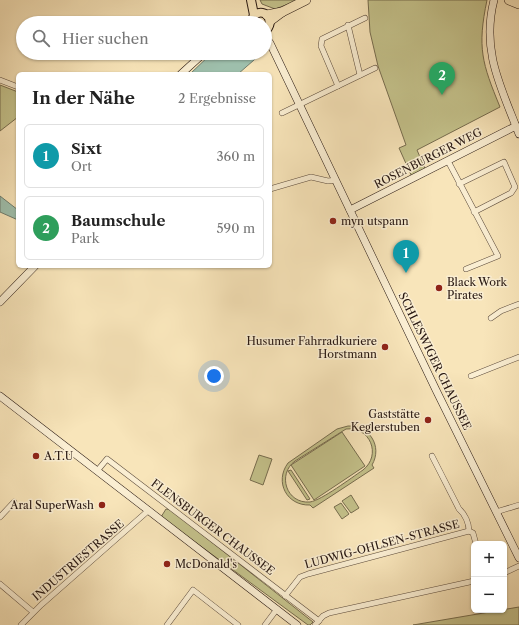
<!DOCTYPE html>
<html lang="de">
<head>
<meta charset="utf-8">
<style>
  :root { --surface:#fff; --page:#f6f6f6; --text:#222; --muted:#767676; --line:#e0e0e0; --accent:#2563eb }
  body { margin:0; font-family:"Libre Caslon Text",serif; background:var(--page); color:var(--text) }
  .controls { position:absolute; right:12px; bottom:12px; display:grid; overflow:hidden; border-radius:6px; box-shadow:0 1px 3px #0004 }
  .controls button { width:36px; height:36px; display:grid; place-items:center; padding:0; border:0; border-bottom:1px solid var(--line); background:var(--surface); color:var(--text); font:20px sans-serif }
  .you { position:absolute; left:214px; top:376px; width:14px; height:14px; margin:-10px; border:3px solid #fff; border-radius:50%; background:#1a73e8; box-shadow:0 0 0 6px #1a73e833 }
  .badge { display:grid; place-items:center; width:26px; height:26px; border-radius:50%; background:var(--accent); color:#fff; font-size:13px; font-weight:700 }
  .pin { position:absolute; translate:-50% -33px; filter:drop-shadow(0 1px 2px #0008) }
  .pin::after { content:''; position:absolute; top:21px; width:14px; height:12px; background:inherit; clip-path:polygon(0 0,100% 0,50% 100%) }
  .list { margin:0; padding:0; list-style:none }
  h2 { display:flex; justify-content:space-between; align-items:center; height:52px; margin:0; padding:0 16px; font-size:17px }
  h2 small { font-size:13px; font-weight:400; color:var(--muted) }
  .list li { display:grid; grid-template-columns:26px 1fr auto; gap:12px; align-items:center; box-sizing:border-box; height:64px; margin:0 8px 8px; padding:0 8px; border:1px solid var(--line); border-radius:6px }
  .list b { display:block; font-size:15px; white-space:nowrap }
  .list p { margin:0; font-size:13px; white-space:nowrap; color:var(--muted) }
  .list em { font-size:13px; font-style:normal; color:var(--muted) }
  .icon { flex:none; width:22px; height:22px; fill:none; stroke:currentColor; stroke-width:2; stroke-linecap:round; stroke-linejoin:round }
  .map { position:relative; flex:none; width:519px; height:625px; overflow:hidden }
  .search { position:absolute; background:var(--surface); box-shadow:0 1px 3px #0004; left:16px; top:16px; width:256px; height:44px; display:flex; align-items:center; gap:10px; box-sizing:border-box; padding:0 14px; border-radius:22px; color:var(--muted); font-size:15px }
  .panel { position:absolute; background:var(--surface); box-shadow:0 1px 3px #0004; left:16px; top:72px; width:256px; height:196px; border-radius:6px }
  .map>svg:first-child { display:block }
  .green { fill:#c4c28b; stroke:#766c4e; fill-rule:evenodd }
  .water { fill:#9ebfac; stroke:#6e7c6e }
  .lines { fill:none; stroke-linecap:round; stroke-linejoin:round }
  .street-casing { stroke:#5b4a3b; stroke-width:6 }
  .secondary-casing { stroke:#271711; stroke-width:8 }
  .primary-casing { stroke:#271711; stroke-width:10 }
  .highway-casing { stroke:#271711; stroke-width:10 }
  .street { stroke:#faeed2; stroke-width:5 }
  .secondary { stroke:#faeed2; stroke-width:7 }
  .primary { stroke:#f8e5ba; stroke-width:8 }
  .highway { stroke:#f8e5ba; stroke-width:9 }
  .poi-dot { fill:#8f2418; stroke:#faeed2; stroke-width:1.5 }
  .labels { text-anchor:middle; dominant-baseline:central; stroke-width:3; stroke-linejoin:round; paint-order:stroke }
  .street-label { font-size:11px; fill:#271711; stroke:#faeed2 }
  .poi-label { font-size:11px; fill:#271711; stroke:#faeed2; text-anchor:start }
</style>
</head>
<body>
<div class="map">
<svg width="519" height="625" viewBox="0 0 519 625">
  <rect width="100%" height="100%" fill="#f8e5ba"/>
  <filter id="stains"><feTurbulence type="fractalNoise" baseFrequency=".005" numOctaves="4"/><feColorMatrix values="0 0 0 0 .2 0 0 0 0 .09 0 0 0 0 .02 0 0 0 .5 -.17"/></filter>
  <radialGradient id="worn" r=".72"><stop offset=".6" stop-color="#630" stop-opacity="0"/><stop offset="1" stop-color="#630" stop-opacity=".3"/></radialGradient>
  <g class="green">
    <polygon points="260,0 300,0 275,9 262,4"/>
    <path d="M368,0h119c-10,48 -5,63 13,107l-83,43 9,21 -14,6 -13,-29 7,-3 -28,-79 -8,-34z"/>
    <polygon points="0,85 18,92 18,117 0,131"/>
    <path d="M348,426c21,-1 35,20 24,39l2,3 -61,40 -3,-3c-23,1 -36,-23 -22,-42l49,-34zM346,429c24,-3 36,26 17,41 -12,8 -41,30 -53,32 -24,2 -33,-28 -15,-41z"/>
    <polygon points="342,432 365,466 314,500 291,465"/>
    <polygon points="259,455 272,459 263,485 250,480"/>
    <polygon points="291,470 310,499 307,500 288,471"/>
    <polygon points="351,495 359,508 351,513 342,501"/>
    <polygon points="341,503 349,514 342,519 334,507"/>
    <polygon points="166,509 171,510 313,622 310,625 308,625 161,517"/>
    <polygon points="519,607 519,625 413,625"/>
  </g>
  <g class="water">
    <polygon points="212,53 262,53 238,74 190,74"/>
    <polygon points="0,196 18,210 18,220 0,212"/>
  </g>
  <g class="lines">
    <defs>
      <g id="street">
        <polyline points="348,25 360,75"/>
        <polyline points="0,80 18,87"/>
        <polyline points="338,86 321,46 322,39 365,18"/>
        <polyline points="282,113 375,68"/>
        <polyline points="448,161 498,256 466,269"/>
        <polyline points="459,184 504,162 515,187 511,193 474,212"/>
        <polyline points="270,189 311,177 328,181 336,180"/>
        <polyline points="491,318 501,311 519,304"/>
        <polyline points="471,376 519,357"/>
        <path d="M432,456l27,53c6,5 10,14 10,22l4,2 3,11"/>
        <polyline points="97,471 107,459 319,621"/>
        <polyline points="496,512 519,505"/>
        <polyline points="0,517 14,502"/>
        <polyline points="504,573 519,566"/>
        <polyline points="0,584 33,612"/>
        <polyline points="285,596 300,577 308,574 469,531"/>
        <polyline points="21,625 41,605 149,510"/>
        <polyline points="167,625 193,590 238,625"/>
        <polyline points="265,625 277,609"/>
        <polyline points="315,625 323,616 329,613 474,581"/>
      </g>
      <g id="secondary">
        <path d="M494,0c-13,51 7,87 25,134"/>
        <polyline points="265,37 270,43 436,390 519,558"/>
        <polyline points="181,74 204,53"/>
        <polyline points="350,210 516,126"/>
        <polyline points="0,302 35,266"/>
        <polyline points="0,396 297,625"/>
      </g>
      <g id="primary">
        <polyline points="251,0 254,15"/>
        <path d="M251,23l3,-8c12,-8 22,7 11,16"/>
      </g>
      <g id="highway">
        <polyline points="509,0 519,4"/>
        <polyline points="267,15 282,12 306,0"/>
        <polyline points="270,21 282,12"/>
      </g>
    </defs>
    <use href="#street" class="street-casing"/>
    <use href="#secondary" class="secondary-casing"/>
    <use href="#primary" class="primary-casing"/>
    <use href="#highway" class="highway-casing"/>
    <use href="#street" class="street"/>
    <use href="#secondary" class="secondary"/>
    <use href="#primary" class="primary"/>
    <use href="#highway" class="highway"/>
  </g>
  <g class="poi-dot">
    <circle cx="333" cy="221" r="4"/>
    <circle cx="439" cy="288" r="4"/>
    <circle cx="385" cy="347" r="4"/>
    <circle cx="428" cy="420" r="4"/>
    <circle cx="36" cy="456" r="4"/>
    <circle cx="102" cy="505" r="4"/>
    <circle cx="167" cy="564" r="4"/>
  </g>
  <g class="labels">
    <g class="street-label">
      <text transform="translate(428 158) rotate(-27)">ROSENBURGER WEG</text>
      <text transform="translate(435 361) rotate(64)">SCHLESWIGER CHAUSSEE</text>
      <text transform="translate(213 527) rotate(37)">FLENSBURGER CHAUSSEE</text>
      <text transform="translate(382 544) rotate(-15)">LUDWIG-OHLSEN-STRASSE</text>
      <text transform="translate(78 560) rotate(-41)">INDUSTRIESTRASSE</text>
    </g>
    <g class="poi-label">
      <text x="341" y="221">myn utspann</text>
      <text x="447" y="282">Black Work<tspan x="447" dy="13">Pirates</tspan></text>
      <text x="377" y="341" text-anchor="end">Husumer Fahrradkuriere<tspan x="377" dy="13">Horstmann</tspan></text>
      <text x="420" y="414" text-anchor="end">Gaststätte<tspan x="420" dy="13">Keglerstuben</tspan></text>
      <text x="44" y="456">A.T.U</text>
      <text x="94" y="505" text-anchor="end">Aral SuperWash</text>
      <text x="175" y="564">McDonald's</text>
    </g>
  </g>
  <rect width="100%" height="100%" filter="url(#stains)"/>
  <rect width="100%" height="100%" fill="url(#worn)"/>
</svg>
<div class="controls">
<button>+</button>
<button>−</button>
</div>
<div class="you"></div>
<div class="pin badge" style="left:406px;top:273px;background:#0f9aa8">1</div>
<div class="pin badge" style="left:442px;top:95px;background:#2e9e5b">2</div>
<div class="search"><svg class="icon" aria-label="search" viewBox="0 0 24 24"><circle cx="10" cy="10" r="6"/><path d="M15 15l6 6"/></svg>Hier suchen</div>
<section class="panel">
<h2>In der Nähe<small>2 Ergebnisse</small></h2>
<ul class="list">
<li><span class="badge" style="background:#0f9aa8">1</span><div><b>Sixt</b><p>Ort</p></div><em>360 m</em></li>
<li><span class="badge" style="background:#2e9e5b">2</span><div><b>Baumschule</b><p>Park</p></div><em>590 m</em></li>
</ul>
</section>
</div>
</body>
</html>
